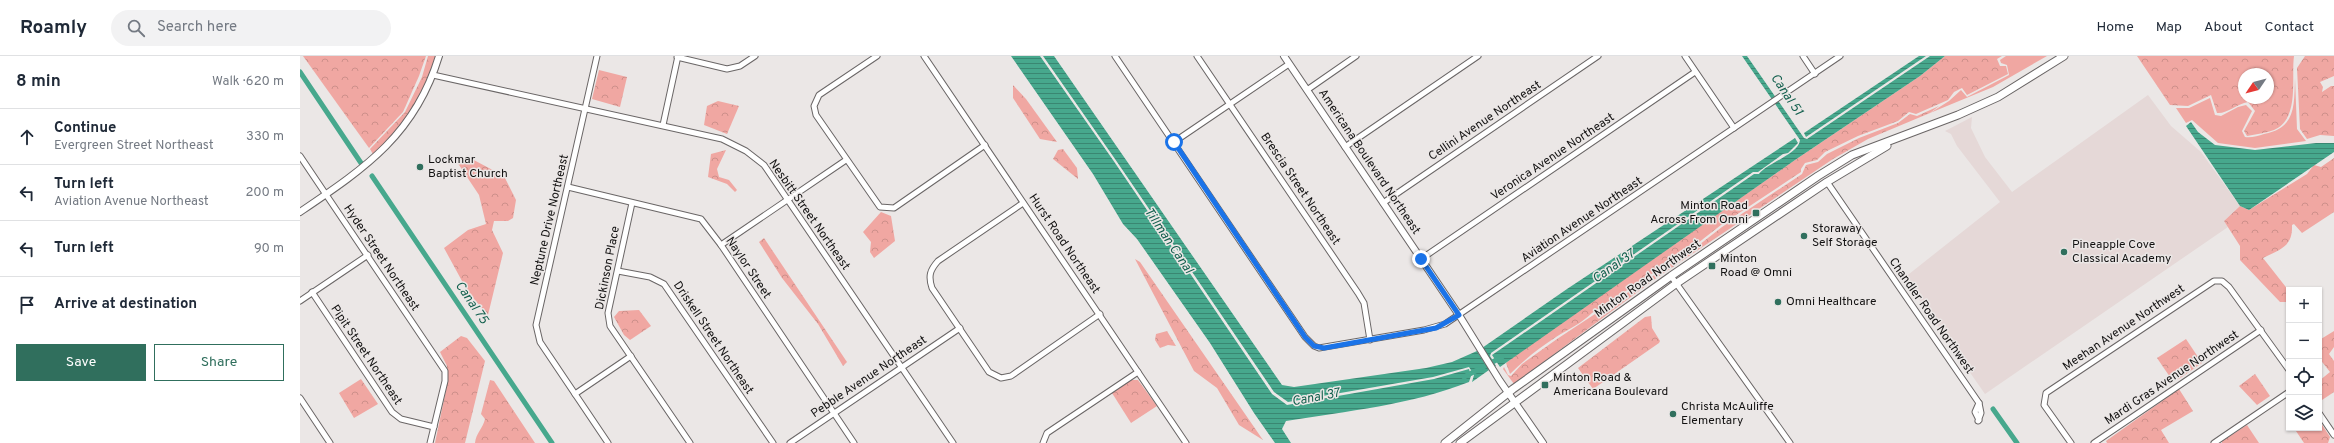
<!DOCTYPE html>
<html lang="en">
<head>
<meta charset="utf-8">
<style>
  :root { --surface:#fff; --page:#f2f2f3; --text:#1f2937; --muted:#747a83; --line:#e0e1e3; --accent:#306f5d }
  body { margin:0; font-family:Overpass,sans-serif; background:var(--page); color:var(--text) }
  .controls { position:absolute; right:12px; bottom:12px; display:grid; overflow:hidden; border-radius:0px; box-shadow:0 1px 3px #0004 }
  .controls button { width:36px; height:36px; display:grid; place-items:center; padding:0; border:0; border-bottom:1px solid var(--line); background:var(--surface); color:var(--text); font:20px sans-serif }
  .compass { position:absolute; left:1938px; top:12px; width:36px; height:36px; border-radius:50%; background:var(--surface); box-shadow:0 1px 3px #0004; rotate:235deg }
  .stop { position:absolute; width:12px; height:12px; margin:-9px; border:3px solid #1a73e8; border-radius:50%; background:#fff }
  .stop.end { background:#1a73e8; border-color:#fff; box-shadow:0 1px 4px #0008 }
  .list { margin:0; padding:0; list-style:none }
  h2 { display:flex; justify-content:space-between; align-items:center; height:52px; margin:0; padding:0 16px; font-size:17px }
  h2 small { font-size:13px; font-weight:400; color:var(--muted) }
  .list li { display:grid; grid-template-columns:26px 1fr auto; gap:12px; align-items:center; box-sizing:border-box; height:56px; padding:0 16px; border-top:1px solid var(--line) }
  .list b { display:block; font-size:15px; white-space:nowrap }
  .list p { margin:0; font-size:13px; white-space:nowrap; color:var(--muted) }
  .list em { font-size:13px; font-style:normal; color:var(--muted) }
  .actions { display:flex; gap:8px; padding:12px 16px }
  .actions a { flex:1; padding:9px 0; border:1px solid var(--accent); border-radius:0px; text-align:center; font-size:14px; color:var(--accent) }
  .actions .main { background:var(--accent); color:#fff }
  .icon { flex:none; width:22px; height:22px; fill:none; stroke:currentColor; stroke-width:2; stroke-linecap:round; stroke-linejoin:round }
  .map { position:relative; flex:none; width:2034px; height:387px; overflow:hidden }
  header { display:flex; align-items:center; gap:24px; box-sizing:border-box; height:56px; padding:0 20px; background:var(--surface); border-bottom:1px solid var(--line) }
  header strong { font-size:19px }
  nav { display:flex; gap:22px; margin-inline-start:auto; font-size:14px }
  .search { width:280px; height:36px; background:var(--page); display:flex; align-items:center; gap:10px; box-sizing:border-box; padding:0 14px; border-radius:22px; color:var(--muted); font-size:15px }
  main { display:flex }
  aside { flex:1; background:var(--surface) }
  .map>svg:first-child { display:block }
  .built { fill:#e5d8d7 }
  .grass { fill:#f0a7a2 }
  .forest { fill:url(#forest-crowns); fill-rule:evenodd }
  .water { fill:url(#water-rules) }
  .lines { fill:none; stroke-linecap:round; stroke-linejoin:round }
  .canal { stroke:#47a88d; stroke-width:5 }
  .minor-casing { stroke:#6a6666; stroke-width:7 }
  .tertiary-casing { stroke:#6a6666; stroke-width:8 }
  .secondary-casing { stroke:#6a6666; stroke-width:9 }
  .minor { stroke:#fff; stroke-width:5 }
  .tertiary { stroke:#fff; stroke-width:6 }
  .secondary { stroke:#fff; stroke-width:7 }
  .route { stroke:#1a73e8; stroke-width:5 }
  .poi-dot { fill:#306f5d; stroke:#ebe7e6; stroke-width:1.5 }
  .labels { text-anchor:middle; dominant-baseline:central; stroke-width:3; stroke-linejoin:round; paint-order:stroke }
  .street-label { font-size:12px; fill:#131212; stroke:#ebe7e6 }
  .poi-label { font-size:12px; fill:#131212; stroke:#ebe7e6; text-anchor:start }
  .water-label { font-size:13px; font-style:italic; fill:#125f4d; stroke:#ebe7e6 }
</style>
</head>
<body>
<header>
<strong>Roamly</strong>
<div class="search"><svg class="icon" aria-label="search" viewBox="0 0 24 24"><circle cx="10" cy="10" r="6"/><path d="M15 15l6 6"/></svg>Search here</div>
<nav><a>Home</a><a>Map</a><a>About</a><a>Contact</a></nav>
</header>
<main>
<aside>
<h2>8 min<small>Walk · 620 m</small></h2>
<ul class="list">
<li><svg class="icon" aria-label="ahead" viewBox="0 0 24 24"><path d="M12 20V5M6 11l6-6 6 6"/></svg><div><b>Continue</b><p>Evergreen Street Northeast</p></div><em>330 m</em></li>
<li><svg class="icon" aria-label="left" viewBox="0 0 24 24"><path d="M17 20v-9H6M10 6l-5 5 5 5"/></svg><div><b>Turn left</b><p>Aviation Avenue Northeast</p></div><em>200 m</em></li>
<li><svg class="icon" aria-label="left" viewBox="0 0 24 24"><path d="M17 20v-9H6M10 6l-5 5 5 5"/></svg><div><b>Turn left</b></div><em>90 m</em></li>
<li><svg class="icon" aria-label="arrive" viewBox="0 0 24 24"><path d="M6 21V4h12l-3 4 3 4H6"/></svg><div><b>Arrive at destination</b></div></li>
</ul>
<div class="actions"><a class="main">Save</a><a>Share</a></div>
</aside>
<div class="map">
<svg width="2034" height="387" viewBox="0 0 2034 387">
  <defs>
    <pattern id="forest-crowns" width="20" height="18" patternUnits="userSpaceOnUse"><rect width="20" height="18" fill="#f0a7a2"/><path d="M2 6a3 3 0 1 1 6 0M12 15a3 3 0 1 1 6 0" fill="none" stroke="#cd8f8a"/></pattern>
    <pattern id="water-rules" width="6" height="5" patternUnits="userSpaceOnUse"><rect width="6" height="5" fill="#47a88d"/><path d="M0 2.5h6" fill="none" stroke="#3a8772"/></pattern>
  </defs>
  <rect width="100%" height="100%" fill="#ebe7e6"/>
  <polygon class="built" points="1848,39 1871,70 1901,96 1940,150 1924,165 1928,171 1685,338 1604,222 1700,146 1657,90 1651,78 1645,75 1672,61 1671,72 1685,101 1712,136"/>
  <g class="grass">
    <polygon points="1706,0 1747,0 1693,31 1630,57 1649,45 1661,34 1667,41 1709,19 1707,9 1701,7 1700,4"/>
    <path d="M1995,22l2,51 9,12 -51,7 -37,-5 -26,-23 -6,3 -10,-15h13l21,-10 5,17 6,1 17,-9 8,-2 6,6 -10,20 3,6c6,1 13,-1 19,-3 32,-6 30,-28 31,-56z"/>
  </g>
  <g class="forest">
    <polygon points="3,0 126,0 119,20 103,56 69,92"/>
    <path d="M128,0h8c-12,42 -33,68 -62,100l-4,-7 35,-37 17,-35z"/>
    <path d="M1645,0h57l-5,3 3,7h6l2,8 -41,21 -5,-7 -8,4 -6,8 -32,14 -7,-2 -11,9 -40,15 -33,16 -8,8 -12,3 -4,6v3l-80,53 -41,32 -2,-3 -7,4v3l-7,5 -72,47c-10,10 -23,16 -36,24 -17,11 -32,23 -46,37l-4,-11 19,-15 270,-188 125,-84z"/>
    <path d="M1837,0h157c-3,22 6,63 -20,74 -8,3 -18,4 -27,6l-3,-5 11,-20 -7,-9c-11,2 -21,12 -31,11l-6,-18 -23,11 -18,-1zM1944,18h24v24h-24z"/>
    <polygon points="2005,0 2034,0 2034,20 2020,26 2023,31 2022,36 2031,30 2034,30 2034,80 2020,79 2007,83 2000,73 1997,12"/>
    <polygon points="299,14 327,21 320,51 292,43"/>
    <polygon points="713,29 726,43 757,86 740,83 713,42"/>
    <polygon points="418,45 439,50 427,78 404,69 407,50"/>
    <polygon points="1639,50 1630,57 1568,83 1533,103 1355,223 1214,328 1203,313 1204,311 1208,319 1211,320 1222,308 1257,283 1365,212 1373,206 1373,203 1377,201 1381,203 1422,171 1502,118 1506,109 1518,106 1527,98 1559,82 1598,67 1610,58 1617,60"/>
    <polygon points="763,93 777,112 778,123 753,103 758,94"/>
    <polygon points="426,94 417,113 419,121 429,124 437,134 435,136 427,128 408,121 411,98"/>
    <polygon points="170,102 204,120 216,144 213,162 208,165 194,165 192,174 203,197 188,259 168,236 144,192 168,174 186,168 179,139 157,106"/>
    <path d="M2034,102v54l-32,21 -8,-9 -2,1c1,22 -12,24 -29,33l26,33v15l-3,-4h-6l-40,-42v-14l-16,-25 16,-15 9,4 58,-36 7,-9 7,2z"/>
    <polygon points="581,156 591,160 595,185 574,202 570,196 571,186 563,176"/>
    <polygon points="464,182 547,306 543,310 518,268 482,222 459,186"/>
    <polygon points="835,203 840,206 963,384 939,369 917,332 894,315"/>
    <polygon points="339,254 351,270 330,284 324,279 314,261 319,255"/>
    <polygon points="1351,260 1352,272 1360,285 1359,287 1293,333 1278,312 1345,261"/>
    <polygon points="867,275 876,290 868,289 860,292 855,284 856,278"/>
    <polygon points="2034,275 2034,291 2029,298 2034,305 2034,336 2019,346 2019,325 2030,316 2019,302 2019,281 2021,283"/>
    <polygon points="161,280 167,282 185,305 165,387 135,387 147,329 147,310 140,296"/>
    <polygon points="1886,283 1902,307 1879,323 1872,324 1857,302"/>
    <polygon points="1955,318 1970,340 1957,349 1939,330"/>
    <polygon points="61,323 78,348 54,362 39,337"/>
    <path d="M190,324l4,1 41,62h-60c1,-10 8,-15 10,-24l-4,-5z"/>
    <polygon points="830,324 838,324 857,350 831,367 812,337"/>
    <polygon points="1879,333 1893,355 1861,374 1869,387 1807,387 1806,385"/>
    <polygon points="2019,364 2030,381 2028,387 2004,387 1994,372 2019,372"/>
    <polygon points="1947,369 1959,387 1922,387 1922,385"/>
  </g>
  <g class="water">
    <path d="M711,0h29l73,104 159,234 15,11 147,-26 35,-10 2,7 -2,6c-58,23 -122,29 -183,39l-4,8 9,14h-16l-21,-30 -44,-70 -73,-104 -14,-15 -30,-50z"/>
    <polygon points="743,0 754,0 982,329 994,331 1126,312 1152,306 1177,295 1189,314 1172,326 1174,319 1169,311 1133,321 988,346 974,336 815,103"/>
    <path d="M1442,0h5l57,82 3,1 123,-83h15l-25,20 -125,84 -295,207 -8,-12 262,-181h5c8,-11 40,-20 41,-34z"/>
    <polygon points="1619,0 1626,0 1506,81 1504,77"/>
    <polygon points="1891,66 1898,76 1915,89 1955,94 2016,87 2034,87 2034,96 1949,154 1940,150 1886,70"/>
    <polygon points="1495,82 1498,87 1488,97 1483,98 1458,116 1453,116 1191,297 1190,300 1196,310 1194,311 1182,292 1267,233"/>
  </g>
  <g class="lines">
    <g class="canal">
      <polyline points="0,16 61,107"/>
      <polyline points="72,120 252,387"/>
      <polyline points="1164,321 1202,301"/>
      <polyline points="1693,353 1717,387"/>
    </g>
    <defs>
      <g id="minor">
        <polyline points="297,0 236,269 240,286 308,387"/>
        <polyline points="577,0 519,39 514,50 516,59 580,151 594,152 685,89"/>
        <polyline points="624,0 886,387"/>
        <polyline points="815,0 1005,281 1014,290 1019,292 1124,274 1145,268 1540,0"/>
        <polyline points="897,0 1058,237 1064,247 1070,284"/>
        <polyline points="1385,0 1434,72"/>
        <polyline points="1503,0 1515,18"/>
        <polyline points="377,1 427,13 440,10 455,0"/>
        <polyline points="133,19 422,83 446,95 464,109 653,387"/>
        <polyline points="1007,34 1056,0"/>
        <polyline points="363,69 378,0"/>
        <polyline points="874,86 989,8"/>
        <polyline points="1045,91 1178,0"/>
        <polyline points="0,100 145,315 145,325 130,387"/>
        <polyline points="1527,126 1679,347 1681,357 1678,365"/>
        <polyline points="268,131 401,163 421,189 554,387"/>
        <polyline points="332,147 308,257 310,270 390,387"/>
        <path d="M723,147l-85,58c-8,9 -10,15 -6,27l57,84 12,6 10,-2 89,-62"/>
        <polyline points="1083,147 1298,0"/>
        <polyline points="421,189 546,104"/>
        <polyline points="1121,203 1395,16"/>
        <polyline points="318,215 350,221 364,228 473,387"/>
        <polyline points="1371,220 1490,387"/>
        <polyline points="12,236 92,356 101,363 134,371"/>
        <polyline points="0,245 68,199"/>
        <polyline points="275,338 331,300"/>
        <polyline points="0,342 30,387"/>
        <polyline points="1679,347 1675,356 1679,364"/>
        <polyline points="2019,357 2034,379"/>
        <polyline points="490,387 660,272"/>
        <polyline points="743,387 747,377 838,316"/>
        <polyline points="1771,387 1744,349 1746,337 1914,225 1922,225 1929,231 1989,314"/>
        <polyline points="1794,387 1961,274"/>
        <polyline points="1914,387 1989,336"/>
      </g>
      <g id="tertiary">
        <polyline points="984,0 1159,259 1200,325 1243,387"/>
        <path d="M0,156c65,-44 115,-77 139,-156"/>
      </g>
      <g id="secondary">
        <polyline points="1145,387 1213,333 1371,220 1518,120 1552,99 1658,59 1698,41 1764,0"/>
        <polyline points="1160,387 1377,227 1527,126 1587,90"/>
      </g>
    </defs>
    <use href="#minor" class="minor-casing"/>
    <use href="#tertiary" class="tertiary-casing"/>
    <use href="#secondary" class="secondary-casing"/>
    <use href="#minor" class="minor"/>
    <use href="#tertiary" class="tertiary"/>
    <use href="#secondary" class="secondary"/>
  </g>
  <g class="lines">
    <polyline class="route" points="874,86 1005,281 1014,290 1024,292 1136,272 1159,259 1121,203"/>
  </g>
  <g class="poi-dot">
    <circle cx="120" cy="111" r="4"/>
    <rect x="1452" y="153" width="8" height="8" rx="2"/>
    <circle cx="1504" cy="180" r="4"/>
    <circle cx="1764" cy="196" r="4"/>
    <rect x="1408" y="206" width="8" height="8" rx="2"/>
    <circle cx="1478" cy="246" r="4"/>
    <rect x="1241" y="325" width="8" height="8" rx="2"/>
    <circle cx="1373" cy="358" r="4"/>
  </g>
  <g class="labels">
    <g class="street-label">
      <text transform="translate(1185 65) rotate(-34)">Cellini Avenue Northeast</text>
      <text transform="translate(1253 101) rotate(-34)">Veronica Avenue Northeast</text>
      <text transform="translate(1069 106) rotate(56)">Americana Boulevard Northeast</text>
      <text transform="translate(1000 133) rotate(56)">Brescia Street Northeast</text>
      <text transform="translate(509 159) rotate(55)">Nesbitt Street Northeast</text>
      <text transform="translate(250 164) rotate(-77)">Neptune Drive Northeast</text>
      <text transform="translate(1282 164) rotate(-34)">Aviation Avenue Northeast</text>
      <text transform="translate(764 188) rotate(56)">Hurst Road Northeast</text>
      <text transform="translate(81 202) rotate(56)">Hyder Street Northeast</text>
      <text transform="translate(308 212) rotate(-79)">Dickinson Place</text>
      <text transform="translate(448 212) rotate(56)">Naylor Street</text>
      <text transform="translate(1348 223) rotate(-35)">Minton Road Northwest</text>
      <text transform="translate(1631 260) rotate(55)">Chandler Road Northwest</text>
      <text transform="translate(1824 272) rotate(-34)">Meehan Avenue Northwest</text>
      <text transform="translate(413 282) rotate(56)">Driskell Street Northeast</text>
      <text transform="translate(66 299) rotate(56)">Pipit Street Northeast</text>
      <text transform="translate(569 321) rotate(-34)">Pebble Avenue Northeast</text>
      <text transform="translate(1872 322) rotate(-34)">Mardi Gras Avenue Northwest</text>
    </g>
    <g class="poi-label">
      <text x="128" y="104">Lockmar<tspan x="128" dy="14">Baptist Church</tspan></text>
      <text x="1448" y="150" text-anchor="end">Minton Road<tspan x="1448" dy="14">Across From Omni</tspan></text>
      <text x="1512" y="173">Storaway<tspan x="1512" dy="14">Self Storage</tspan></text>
      <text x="1772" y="189">Pineapple Cove<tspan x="1772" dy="14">Classical Academy</tspan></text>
      <text x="1420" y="203">Minton<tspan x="1420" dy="14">Road @ Omni</tspan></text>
      <text x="1486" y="246">Omni Healthcare</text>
      <text x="1253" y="322">Minton Road &amp;<tspan x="1253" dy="14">Americana Boulevard</tspan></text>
      <text x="1381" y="351">Christa McAuliffe<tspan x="1381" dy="14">Elementary</tspan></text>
    </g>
    <g class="water-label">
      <text transform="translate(1486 39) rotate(56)">Canal 51</text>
      <text transform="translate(868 185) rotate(56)">Tillman Canal</text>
      <text transform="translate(1314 211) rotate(-35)">Canal 37</text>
      <text transform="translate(171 247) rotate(56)">Canal 75</text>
      <text transform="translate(1016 342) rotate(-11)">Canal 37</text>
    </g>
  </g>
</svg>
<div class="controls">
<button>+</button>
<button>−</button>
<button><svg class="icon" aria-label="locate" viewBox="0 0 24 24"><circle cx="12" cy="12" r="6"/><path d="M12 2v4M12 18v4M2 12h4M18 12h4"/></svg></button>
<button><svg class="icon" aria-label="layers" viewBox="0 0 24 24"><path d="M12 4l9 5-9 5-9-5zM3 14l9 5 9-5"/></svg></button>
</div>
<svg class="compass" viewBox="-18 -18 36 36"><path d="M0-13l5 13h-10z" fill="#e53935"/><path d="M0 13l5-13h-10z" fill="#747a83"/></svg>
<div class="stop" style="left:874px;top:86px"></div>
<div class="stop end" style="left:1121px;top:203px"></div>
</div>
</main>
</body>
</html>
